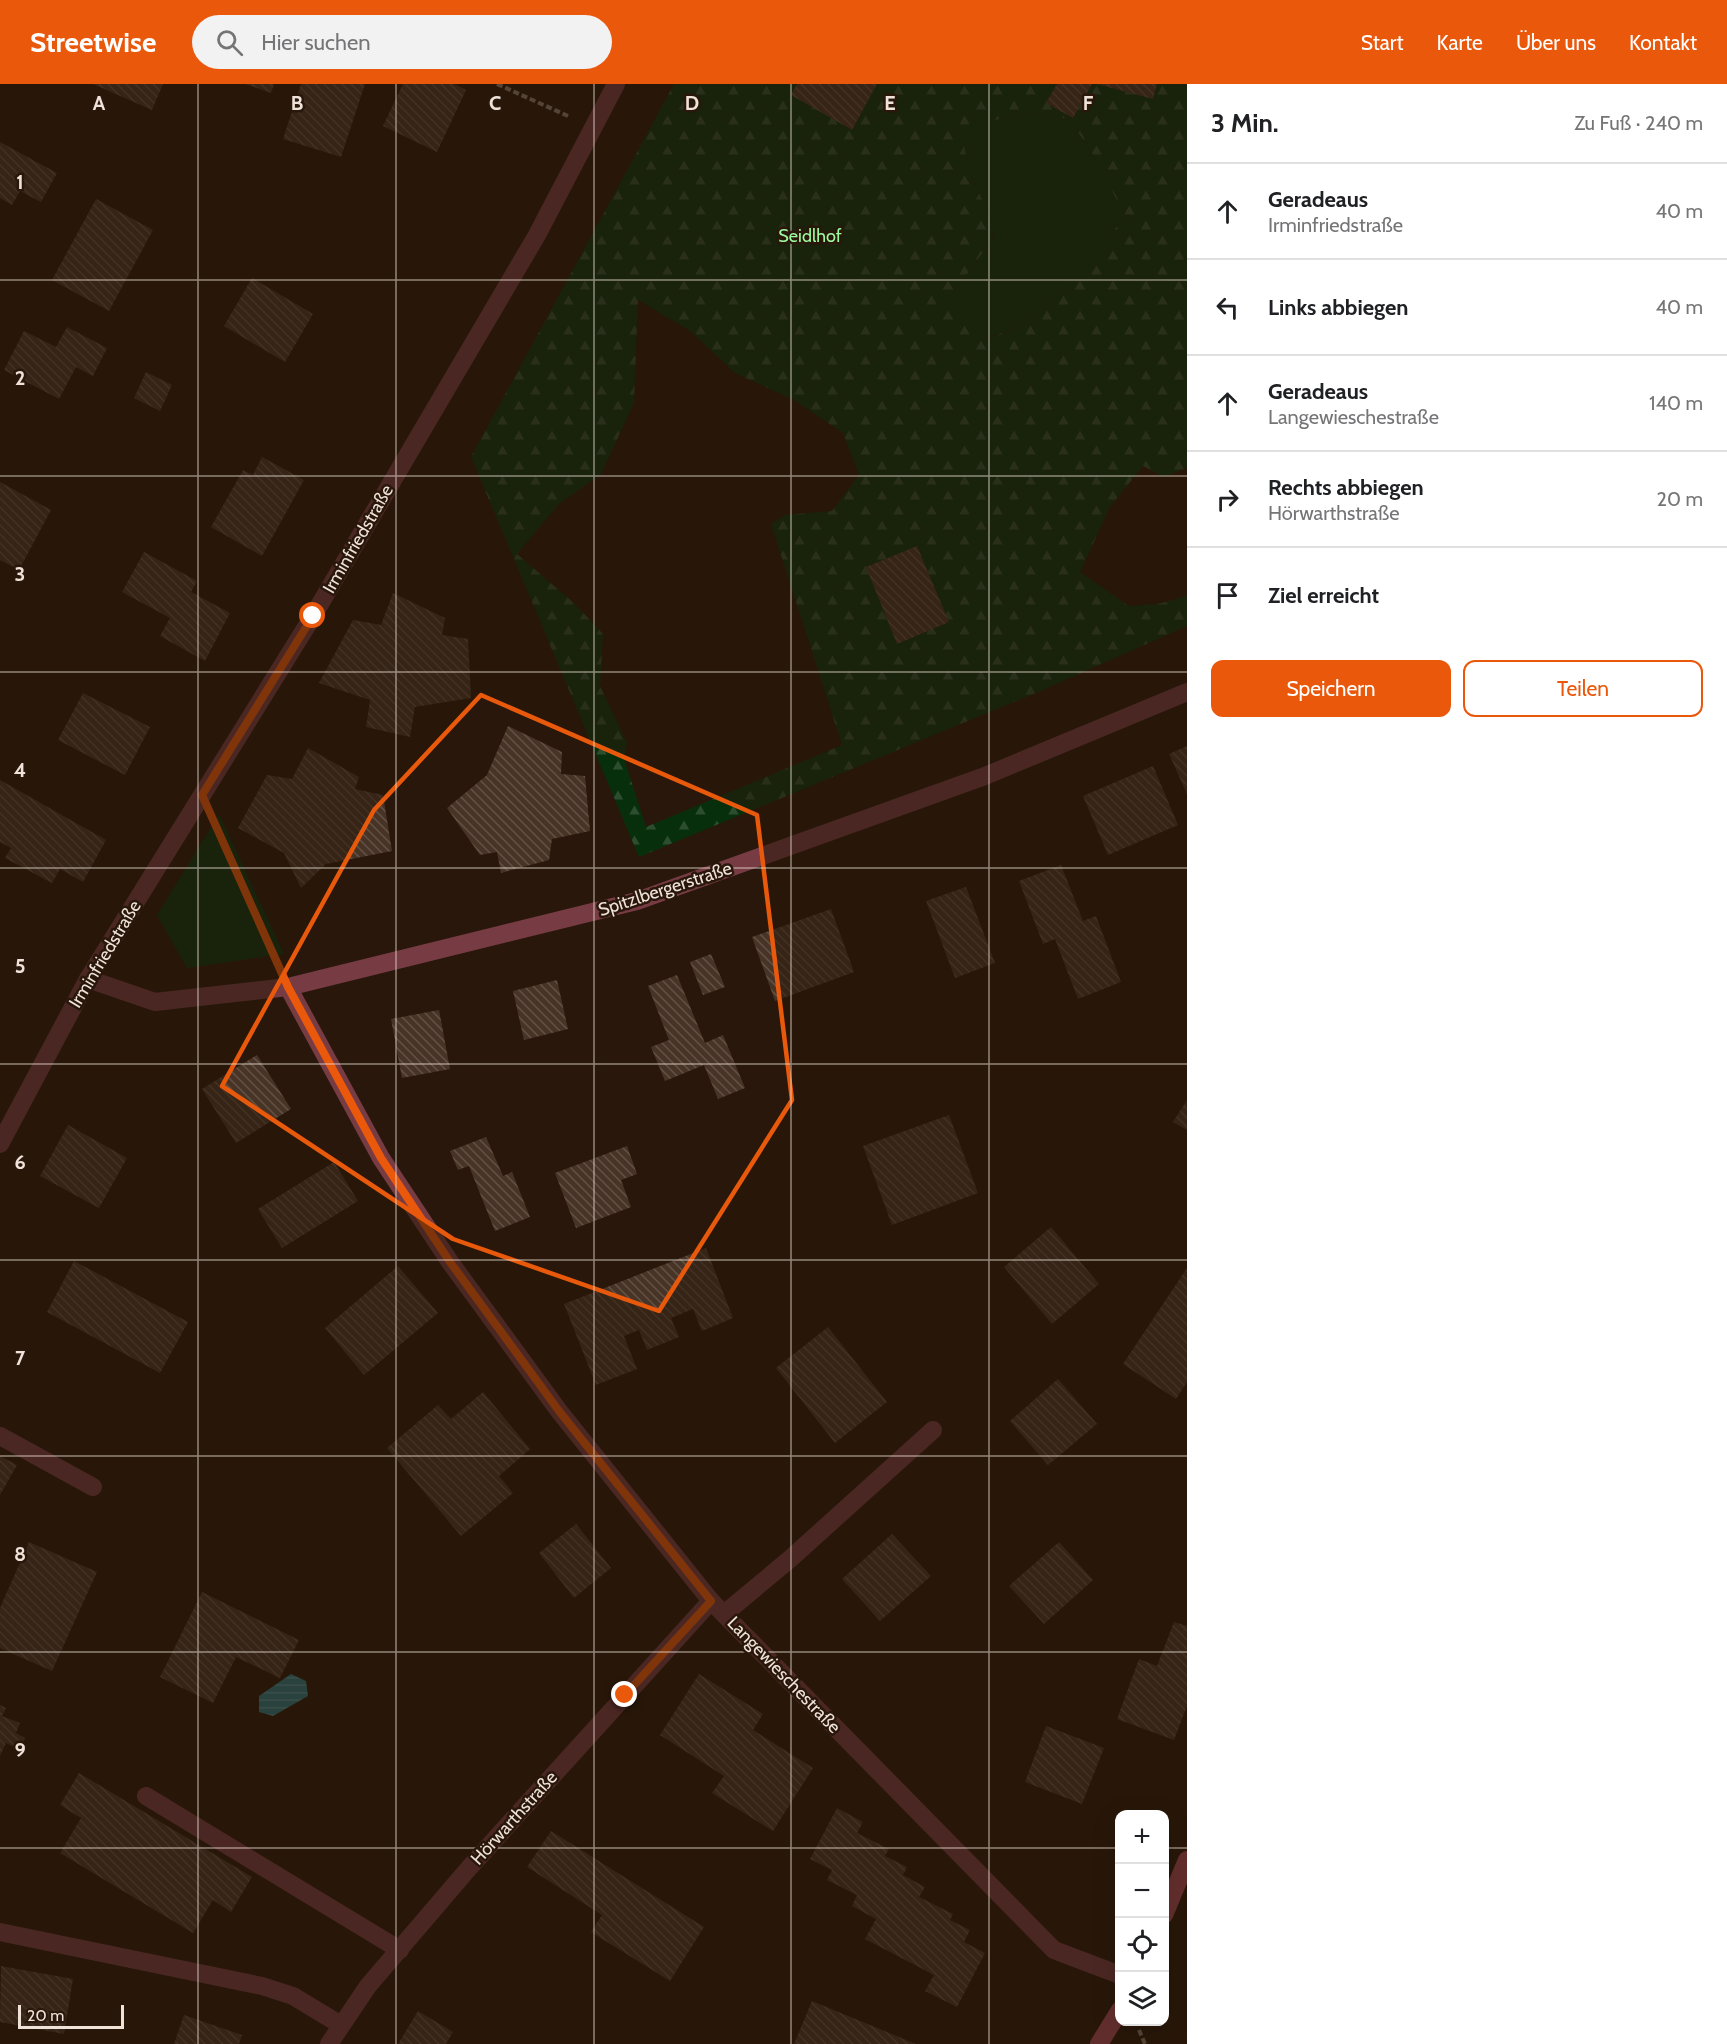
<!DOCTYPE html>
<html lang="de">
<head>
<meta charset="utf-8">
<style>
  :root { --surface:#fff; --page:#f2f2f2; --text:#202124; --muted:#757577; --line:#e0e0e0; --accent:#ea580c }
  body { margin:0; font-family:Cabin,sans-serif; background:var(--page); color:var(--text) }
  .controls { position:absolute; right:18px; bottom:18px; display:grid; overflow:hidden; border-radius:12px; box-shadow:0 6px 24px #0002 }
  .controls button { width:54px; height:54px; display:grid; place-items:center; padding:0; border:0; border-bottom:2px solid var(--line); background:var(--surface); color:var(--text); font:30px sans-serif }
  .scale { position:absolute; left:18px; bottom:15px; width:106px; box-sizing:border-box; padding-left:6px; border:3px solid #efe2d9; border-top:0; font-size:16px; line-height:21px; white-space:nowrap; color:#efe2d9; -webkit-text-stroke:4px #28170a; paint-order:stroke }
  .stop { position:absolute; width:18px; height:18px; margin:-14px; border:4px solid #ea580c; border-radius:50%; background:#fff }
  .stop.end { background:#ea580c; border-color:#fff; box-shadow:0 2px 6px #0008 }
  .list { margin:0; padding:0; list-style:none }
  h2 { display:flex; justify-content:space-between; align-items:center; height:78px; margin:0; padding:0 24px; font-size:26px }
  h2 small { font-size:20px; font-weight:400; color:var(--muted) }
  .list li { display:grid; grid-template-columns:39px 1fr auto; gap:18px; align-items:center; box-sizing:border-box; height:96px; padding:0 24px; border-top:2px solid var(--line) }
  .list b { display:block; font-size:22px; white-space:nowrap }
  .list p { margin:0; font-size:20px; white-space:nowrap; color:var(--muted) }
  .list em { font-size:20px; font-style:normal; color:var(--muted) }
  .actions { display:flex; gap:12px; padding:18px 24px }
  .actions a { flex:1; padding:14px 0; border:2px solid var(--accent); border-radius:12px; text-align:center; font-size:21px; color:var(--accent) }
  .actions .main { background:var(--accent); color:#fff }
  .icon { flex:none; width:33px; height:33px; fill:none; stroke:currentColor; stroke-width:2; stroke-linecap:round; stroke-linejoin:round }
  .map { position:relative; flex:none; width:1187px; height:1960px; overflow:hidden }
  header { display:flex; align-items:center; gap:36px; box-sizing:border-box; height:84px; padding:0 30px; background:var(--accent); color:#fff }
  header strong { font-size:28px }
  nav { display:flex; gap:33px; margin-inline-start:auto; font-size:21px }
  .search { width:420px; height:54px; background:var(--page); display:flex; align-items:center; gap:15px; box-sizing:border-box; padding:0 21px; border-radius:33px; color:var(--muted); font-size:22px }
  main { display:flex }
  aside { flex:1; background:var(--surface) }
  .map>svg:first-child { display:block }
  .grass { fill:#082f0c }
  .forest { fill:url(#forest-firs); fill-rule:evenodd }
  .water { fill:url(#water-rules) }
  .building { fill:url(#building-back-hatch) }
  .lines { fill:none; stroke-linecap:round; stroke-linejoin:round }
  .path { stroke:#8a7b70; stroke-width:4; stroke-dasharray:6 3; stroke-linecap:butt }
  .lane { stroke:#763b43; stroke-width:18 }
  .street { stroke:#763b43; stroke-width:18 }
  .secondary { stroke:#a94a59; stroke-width:18 }
  .route { stroke:#ea580c; stroke-width:8 }
  .marked { fill:none; stroke:#e8590c; stroke-width:4.5; stroke-linejoin:round }
  .grid { fill:none; stroke:#efe2d9; stroke-width:1.5; stroke-opacity:0.55 }
  .labels { text-anchor:middle; dominant-baseline:central; stroke-width:5; stroke-linejoin:round; paint-order:stroke }
  .park-label { font-size:18px; fill:#9cfb9e; stroke:#28170a }
  .street-label { font-size:18px; fill:#efe2d9; stroke:#28170a }
  .grid-label { font-size:20px; text-anchor:middle; font-weight:bold; fill:#efe2d9; stroke:#28170a; stroke-width:5; stroke-linejoin:round; paint-order:stroke }
</style>
</head>
<body>
<header>
<strong>Streetwise</strong>
<div class="search"><svg class="icon" aria-label="search" viewBox="0 0 24 24"><circle cx="10" cy="10" r="6"/><path d="M15 15l6 6"/></svg>Hier suchen</div>
<nav><a>Start</a><a>Karte</a><a>Über uns</a><a>Kontakt</a></nav>
</header>
<main>
<div class="map">
<svg width="1187" height="1960" viewBox="0 0 1187 1960">
  <defs>
    <pattern id="forest-firs" width="22" height="20" patternUnits="userSpaceOnUse" patternTransform="scale(1.5)"><rect width="22" height="20" fill="#082f0c"/><path d="M5 1l3.5 6h-7zM16 11l3.5 6h-7z" fill="#2c4d2f"/></pattern>
    <pattern id="water-rules" width="6" height="5" patternUnits="userSpaceOnUse" patternTransform="scale(1.5)"><rect width="6" height="5" fill="#2a767e"/><path d="M0 2.5h6" fill="none" stroke="#549096"/></pattern>
    <pattern id="building-back-hatch" width="6" height="6" patternUnits="userSpaceOnUse" patternTransform="scale(1.5)"><rect width="6" height="6" fill="#483426"/><path d="M-1 5l2 2M0 0l6 6M5-1l2 2" fill="none" stroke="#635145"/></pattern>
  </defs>
  <rect width="100%" height="100%" fill="#28170a"/>
  <g class="grass">
    <polygon points="1035,29 1069,35 1094,72 1125,132 1077,193 1025,240 974,259 950,213 993,155 991,134 970,90 959,42"/>
    <polygon points="219,730 284,870 187,884 157,831"/>
  </g>
  <path class="forest" d="M674,0h513v384l-23,9 -21,-11 -33,41 -30,65 49,34 29,-2 29,-8v30l-144,64 -404,167 -168,-400zM1035,29l34,6 25,37 31,60 -48,61 -52,47 -50,19 -25,-46 43,-58 -2,-21 -21,-44 -10,-48zM638,216l52,31 45,42 59,27 49,33 16,42 -27,36 -47,4 -14,9 71,221 -196,82 -22,-68 3,-16 -27,-57 3,-52 -28,-30 -58,-50 42,-50 42,-30 33,-71z"/>
  <polygon class="water" points="291,1590 306,1597 308,1612 273,1632 259,1628 259,1612"/>
  <g class="building">
    <polygon points="93,0 163,0 152,26"/>
    <polygon points="245,0 274,0 271,9"/>
    <polygon points="301,0 365,0 341,73 283,55"/>
    <polygon points="403,0 454,0 466,6 437,68 383,42"/>
    <polygon points="797,0 877,0 852,46 791,11"/>
    <polygon points="1057,0 1092,0 1073,34 1046,19"/>
    <polygon points="1097,0 1157,0 1153,15"/>
    <polygon points="0,58 57,89 41,118 20,107 12,121 0,114"/>
    <polygon points="96,115 153,146 109,227 52,196"/>
    <polygon points="252,194 313,230 285,278 224,242"/>
    <polygon points="67,243 107,264 93,292 76,283 59,315 4,286 24,247 56,263"/>
    <polygon points="146,288 172,301 160,327 134,314"/>
    <polygon points="262,373 304,396 262,472 211,443 243,386 253,391"/>
    <polygon points="0,398 51,426 19,486 0,476"/>
    <polygon points="917,462 949,538 897,560 866,483"/>
    <polygon points="144,468 197,497 191,508 230,529 205,577 160,552 170,534 122,508"/>
    <polygon points="393,509 445,534 442,551 468,555 471,614 415,623 410,653 366,643 370,616 319,599 353,536 381,541"/>
    <polygon points="83,609 150,643 125,691 58,656"/>
    <polygon points="508,642 562,668 561,690 585,692 590,747 552,755 549,776 501,789 497,768 480,771 447,724 487,691"/>
    <polygon points="1187,662 1187,710 1169,670"/>
    <polygon points="308,664 359,693 355,705 383,711 392,767 326,780 301,804 284,769 238,744 267,691 292,695"/>
    <polygon points="1153,682 1178,741 1108,771 1083,712"/>
    <polygon points="0,696 106,756 83,798 60,785 52,799 5,774 11,764 0,758"/>
    <polygon points="1061,781 1083,837 1096,832 1121,898 1078,915 1055,855 1043,860 1019,797"/>
    <polygon points="966,803 995,879 955,894 926,817"/>
    <polygon points="831,825 854,888 775,917 752,853"/>
    <polygon points="711,870 725,903 703,911 690,878"/>
    <polygon points="677,891 705,959 723,951 745,1004 718,1015 704,981 665,997 651,963 669,956 648,902"/>
    <polygon points="557,896 568,945 524,956 513,907"/>
    <polygon points="439,926 450,985 402,994 391,935"/>
    <polygon points="257,971 291,1025 236,1059 202,1005"/>
    <polygon points="1187,1016 1187,1046 1173,1038"/>
    <polygon points="949,1031 978,1109 892,1141 863,1062"/>
    <polygon points="68,1041 127,1074 99,1124 40,1092"/>
    <polygon points="486,1053 503,1092 512,1088 530,1133 495,1147 469,1082 458,1086 450,1067"/>
    <polygon points="627,1062 637,1090 621,1096 631,1123 576,1144 555,1089"/>
    <polygon points="334,1078 358,1117 282,1164 258,1125"/>
    <polygon points="1051,1143 1099,1200 1052,1240 1004,1183"/>
    <polygon points="706,1164 733,1234 702,1247 693,1225 671,1234 679,1253 647,1266 639,1246 624,1252 637,1285 596,1301 564,1220"/>
    <polygon points="74,1177 188,1238 160,1289 47,1228"/>
    <polygon points="398,1182 438,1229 364,1291 325,1244"/>
    <polygon points="1187,1184 1187,1298 1176,1315 1123,1280"/>
    <polygon points="828,1243 887,1318 835,1359 776,1284"/>
    <polygon points="1058,1295 1097,1340 1048,1381 1010,1337"/>
    <polygon points="483,1308 530,1365 499,1392 513,1409 461,1452 387,1364 438,1321 451,1335"/>
    <polygon points="0,1372 17,1381 0,1411"/>
    <polygon points="576,1440 611,1484 574,1514 539,1469"/>
    <polygon points="892,1450 931,1492 880,1537 842,1495"/>
    <polygon points="29,1458 97,1488 52,1587 0,1564 0,1524"/>
    <polygon points="1059,1458 1093,1496 1044,1540 1009,1502"/>
    <polygon points="202,1508 299,1556 280,1594 236,1573 213,1619 160,1593"/>
    <polygon points="1174,1538 1187,1542 1187,1622 1174,1656 1117,1635 1139,1575 1157,1582"/>
    <polygon points="699,1590 763,1630 753,1646 813,1684 773,1747 712,1709 724,1692 660,1651"/>
    <polygon points="0,1621 6,1624 2,1632 20,1639 16,1649 25,1654 20,1666 6,1659 0,1672"/>
    <polygon points="1046,1642 1104,1664 1082,1720 1025,1698"/>
    <polygon points="79,1689 252,1793 231,1828 213,1816 193,1849 60,1769 81,1734 60,1721"/>
    <polygon points="837,1724 863,1738 857,1749 889,1765 885,1772 907,1783 903,1791 925,1803 919,1813 953,1830 950,1836 970,1846 964,1858 985,1869 957,1923 925,1907 934,1891 865,1855 876,1835 852,1822 857,1811 827,1796 832,1786 810,1775"/>
    <polygon points="551,1747 704,1843 670,1897 591,1848 602,1831 527,1783"/>
    <polygon points="1,1882 73,1895 64,1950 0,1938"/>
    <polygon points="812,1917 916,1960 794,1960"/>
    <polygon points="418,1927 453,1948 446,1960 398,1960"/>
    <polygon points="184,1931 242,1951 239,1960 174,1960"/>
  </g>
  <g class="lines">
    <g class="path">
      <polyline points="497,0 568,32"/>
      <polyline points="216,741 276,877"/>
      <polyline points="1139,1946 1145,1960"/>
    </g>
    <g class="lane">
      <polyline points="0,1352 93,1403"/>
      <polyline points="724,1530 790,1475 933,1346"/>
      <polyline points="146,1712 400,1866"/>
      <polyline points="0,1848 262,1902 293,1912 341,1941"/>
    </g>
    <g class="street">
      <polyline points="88,895 155,918 288,903 637,817 985,692 1187,608"/>
      <polyline points="288,903 381,1074 450,1178 559,1327 711,1517 1054,1866 1120,1891"/>
      <polyline points="0,1060 88,895 313,532 537,151 616,0"/>
      <polyline points="329,1960 368,1902 469,1784 711,1517"/>
    </g>
    <g class="secondary">
      <polyline points="1164,1831 1187,1776"/>
      <polyline points="1099,1960 1120,1926"/>
    </g>
  </g>
  <g class="lines">
    <polyline class="route" points="313,532 202,711 288,903 381,1074 450,1178 559,1327 711,1517 625,1611"/>
  </g>
  <path d="M0 0H1187V1960H0ZM481,611l276,120 35,285 -133,211 -206,-72 -231,-153 152,-276z" fill="#28170a" fill-opacity=".55" fill-rule="evenodd"/>
  <path class="marked" d="M481,611l276,120 35,285 -133,211 -206,-72 -231,-153 152,-276z"/>
  <path class="grid" d="M198,0v1960M396,0v1960M594,0v1960M791,0v1960M989,0v1960M0,196h1187M0,392h1187M0,588h1187M0,784h1187M0,980h1187M0,1176h1187M0,1372h1187M0,1568h1187M0,1764h1120M1164,1764h23"/>
  <g class="labels">
    <g class="park-label">
      <text x="810" y="152">Seidlhof</text>
    </g>
    <g class="street-label">
      <text transform="translate(358 455) rotate(-60)">Irminfriedstraße</text>
      <text transform="translate(665 805) rotate(-18)">Spitzlbergerstraße</text>
      <text transform="translate(105 870) rotate(-59)">Irminfriedstraße</text>
      <text transform="translate(784 1591) rotate(46)">Langewieschestraße</text>
      <text transform="translate(514 1734) rotate(-48)">Hörwarthstraße</text>
    </g>
  </g>
  <g class="grid-label">
    <text x="99" y="26">A</text>
    <text x="297" y="26">B</text>
    <text x="495" y="26">C</text>
    <text x="692" y="26">D</text>
    <text x="890" y="26">E</text>
    <text x="1088" y="26">F</text>
    <text x="20" y="105">1</text>
    <text x="20" y="301">2</text>
    <text x="20" y="497">3</text>
    <text x="20" y="693">4</text>
    <text x="20" y="889">5</text>
    <text x="20" y="1085">6</text>
    <text x="20" y="1281">7</text>
    <text x="20" y="1477">8</text>
    <text x="20" y="1673">9</text>
  </g>
</svg>
<div class="controls">
<button>+</button>
<button>−</button>
<button><svg class="icon" aria-label="locate" viewBox="0 0 24 24"><circle cx="12" cy="12" r="6"/><path d="M12 2v4M12 18v4M2 12h4M18 12h4"/></svg></button>
<button><svg class="icon" aria-label="layers" viewBox="0 0 24 24"><path d="M12 4l9 5-9 5-9-5zM3 14l9 5 9-5"/></svg></button>
</div>
<div class="scale">20 m</div>
<div class="stop" style="left:313px;top:532px"></div>
<div class="stop end" style="left:625px;top:1611px"></div>
</div>
<aside>
<h2>3 Min.<small>Zu Fuß · 240 m</small></h2>
<ul class="list">
<li><svg class="icon" aria-label="ahead" viewBox="0 0 24 24"><path d="M12 20V5M6 11l6-6 6 6"/></svg><div><b>Geradeaus</b><p>Irminfriedstraße</p></div><em>40 m</em></li>
<li><svg class="icon" aria-label="left" viewBox="0 0 24 24"><path d="M17 20v-9H6M10 6l-5 5 5 5"/></svg><div><b>Links abbiegen</b></div><em>40 m</em></li>
<li><svg class="icon" aria-label="ahead" viewBox="0 0 24 24"><path d="M12 20V5M6 11l6-6 6 6"/></svg><div><b>Geradeaus</b><p>Langewieschestraße</p></div><em>140 m</em></li>
<li><svg class="icon" aria-label="right" viewBox="0 0 24 24"><path d="M7 20v-9h11M14 6l5 5-5 5"/></svg><div><b>Rechts abbiegen</b><p>Hörwarthstraße</p></div><em>20 m</em></li>
<li><svg class="icon" aria-label="arrive" viewBox="0 0 24 24"><path d="M6 21V4h12l-3 4 3 4H6"/></svg><div><b>Ziel erreicht</b></div></li>
</ul>
<div class="actions"><a class="main">Speichern</a><a>Teilen</a></div>
</aside>
</main>
</body>
</html>
